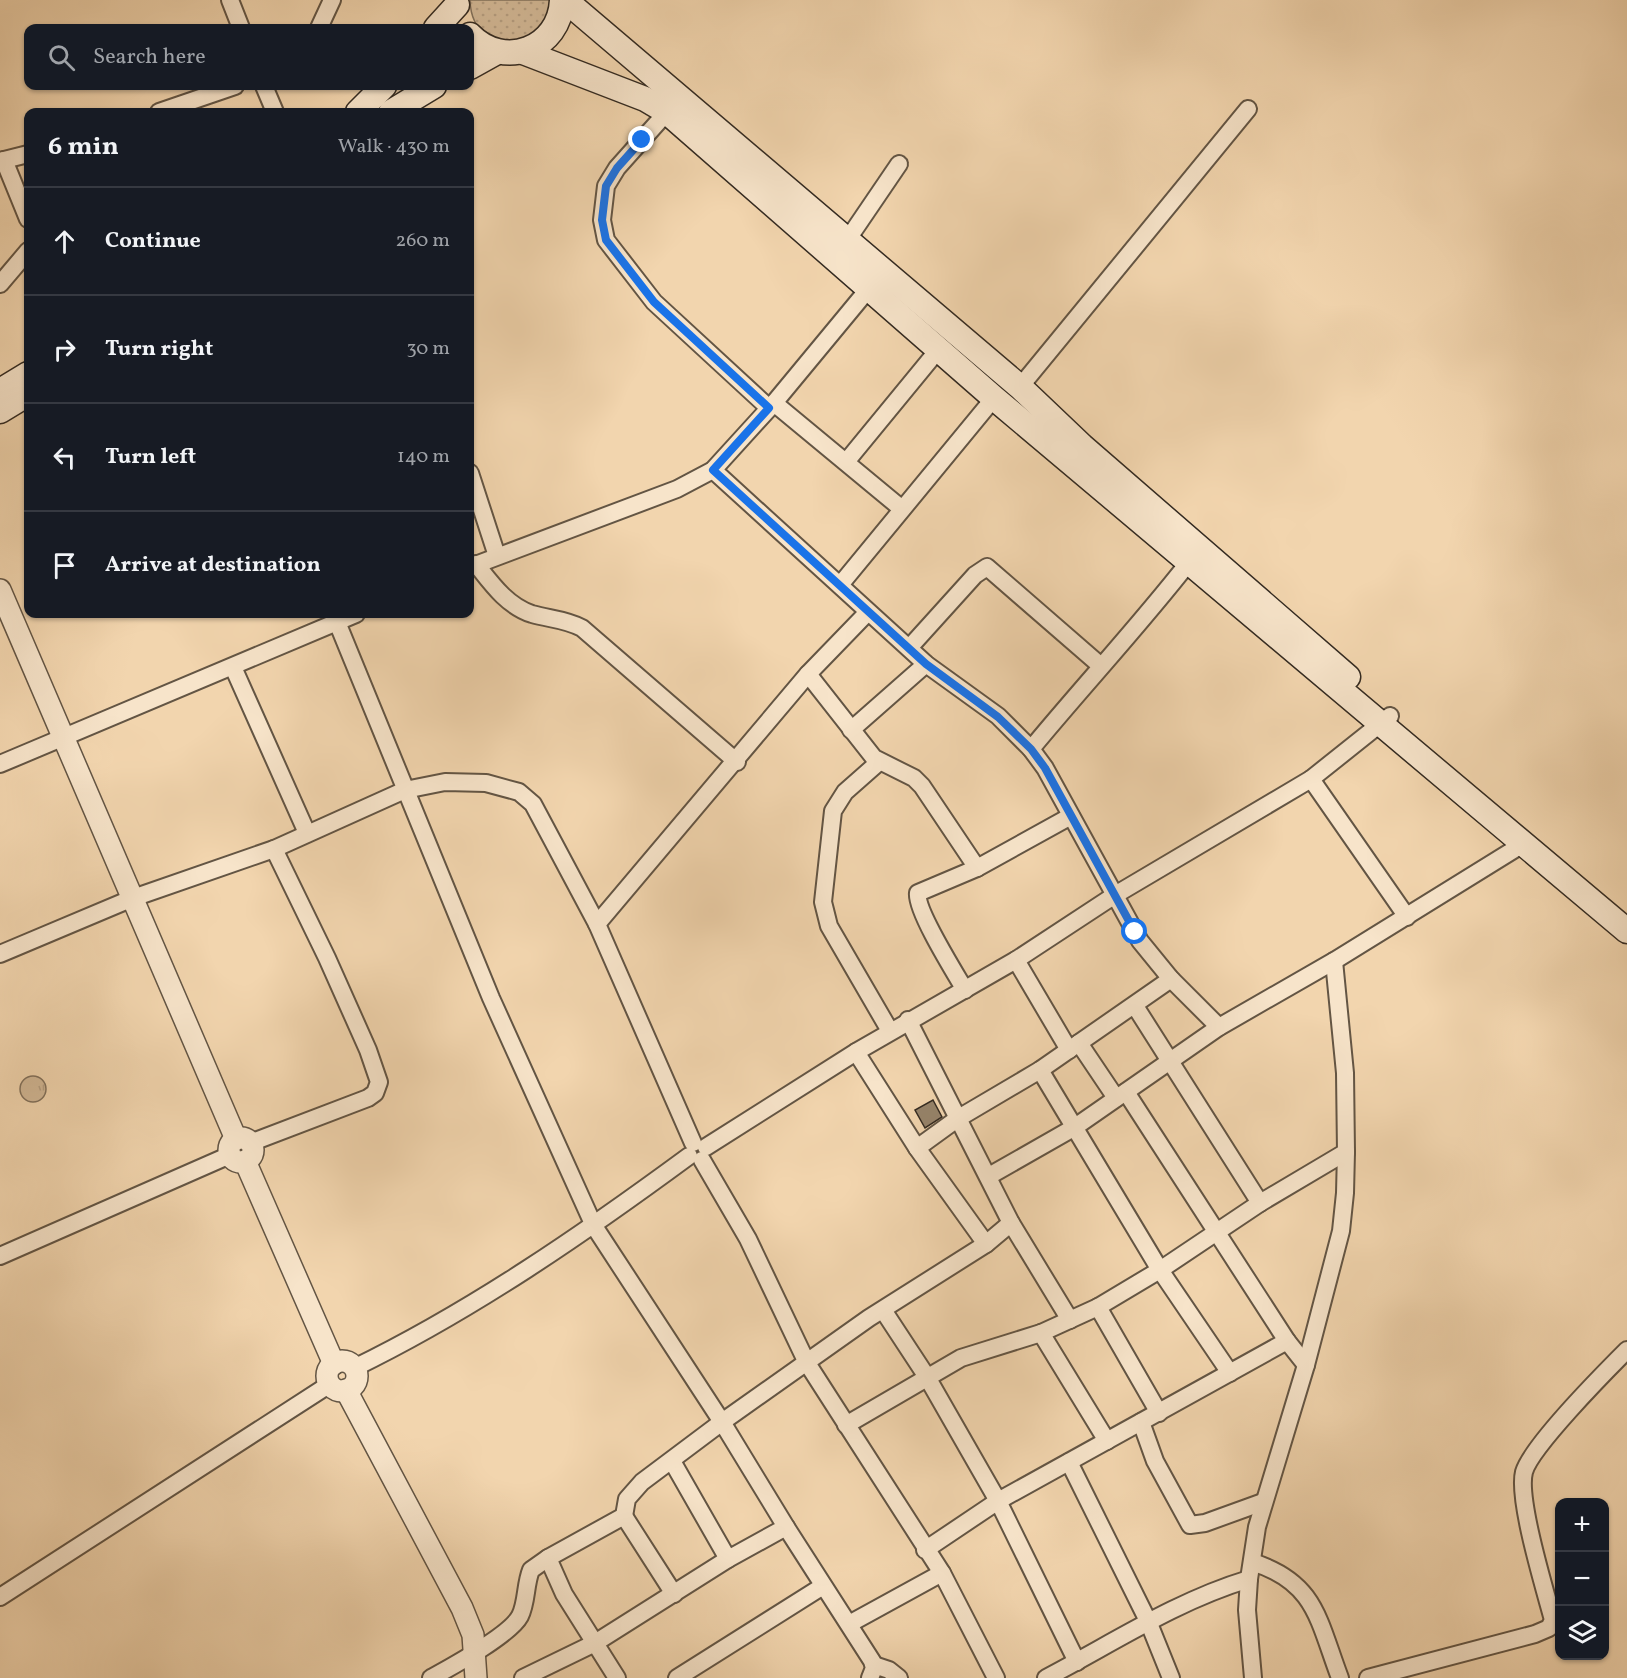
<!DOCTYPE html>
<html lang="en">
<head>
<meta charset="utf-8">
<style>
  :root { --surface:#171b24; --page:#242831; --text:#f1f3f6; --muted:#9ea1a6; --line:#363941 }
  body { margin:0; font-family:Vollkorn,serif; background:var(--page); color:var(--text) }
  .controls { position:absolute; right:18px; bottom:18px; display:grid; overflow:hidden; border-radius:12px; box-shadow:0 2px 4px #0004 }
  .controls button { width:54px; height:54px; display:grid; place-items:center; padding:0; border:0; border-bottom:2px solid var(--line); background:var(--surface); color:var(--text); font:30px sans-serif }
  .stop { position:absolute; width:18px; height:18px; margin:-14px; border:4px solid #1a73e8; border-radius:50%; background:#fff }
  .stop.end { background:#1a73e8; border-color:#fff; box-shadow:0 2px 6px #0008 }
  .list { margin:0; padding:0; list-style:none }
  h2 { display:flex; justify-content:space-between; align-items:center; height:78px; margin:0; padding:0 24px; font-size:26px }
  h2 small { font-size:20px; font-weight:400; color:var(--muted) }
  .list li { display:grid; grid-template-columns:39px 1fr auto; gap:18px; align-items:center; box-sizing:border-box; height:108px; padding:0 24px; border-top:2px solid var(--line) }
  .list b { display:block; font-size:22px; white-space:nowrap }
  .list em { font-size:20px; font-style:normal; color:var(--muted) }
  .icon { flex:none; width:33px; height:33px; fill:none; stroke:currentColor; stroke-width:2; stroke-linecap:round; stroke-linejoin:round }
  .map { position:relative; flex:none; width:1627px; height:1678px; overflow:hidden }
  .search { position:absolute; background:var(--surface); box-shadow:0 2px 4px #0004; left:24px; top:24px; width:450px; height:66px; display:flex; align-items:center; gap:15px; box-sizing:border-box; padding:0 21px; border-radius:12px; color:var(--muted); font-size:22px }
  .panel { position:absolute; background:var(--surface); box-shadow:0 2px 4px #0004; left:24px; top:108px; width:450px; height:510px; border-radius:12px }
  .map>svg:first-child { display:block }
  .grass { fill:url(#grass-tufts); stroke:#82715c; stroke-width:1.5 }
  .park { fill:url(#park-dots); stroke:#82715c; stroke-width:1.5 }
  .building { fill:#96836a; stroke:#332a21; stroke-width:1.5 }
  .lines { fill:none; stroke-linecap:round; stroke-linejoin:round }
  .minor-casing { stroke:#635544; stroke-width:20 }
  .tertiary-casing { stroke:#635544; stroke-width:24 }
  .secondary-casing { stroke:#332a21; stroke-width:27 }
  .minor { stroke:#f7e4ca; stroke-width:16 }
  .tertiary { stroke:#f7e4ca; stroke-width:21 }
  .secondary { stroke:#f7e4ca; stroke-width:24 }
  .route { stroke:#1a73e8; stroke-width:8 }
</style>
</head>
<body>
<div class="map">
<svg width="1627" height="1678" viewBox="0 0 1627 1678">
  <defs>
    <pattern id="grass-tufts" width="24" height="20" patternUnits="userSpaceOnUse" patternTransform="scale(1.5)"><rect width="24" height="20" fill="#d2b896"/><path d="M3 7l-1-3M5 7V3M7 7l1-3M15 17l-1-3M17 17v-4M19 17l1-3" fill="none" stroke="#b59e81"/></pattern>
    <pattern id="park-dots" width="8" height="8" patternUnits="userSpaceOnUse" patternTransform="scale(1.5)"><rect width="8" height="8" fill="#d2b896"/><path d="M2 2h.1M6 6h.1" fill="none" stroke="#b59e81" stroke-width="1.8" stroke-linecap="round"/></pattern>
  </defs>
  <rect width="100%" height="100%" fill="#f2d5ae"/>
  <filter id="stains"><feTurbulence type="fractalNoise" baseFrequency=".00333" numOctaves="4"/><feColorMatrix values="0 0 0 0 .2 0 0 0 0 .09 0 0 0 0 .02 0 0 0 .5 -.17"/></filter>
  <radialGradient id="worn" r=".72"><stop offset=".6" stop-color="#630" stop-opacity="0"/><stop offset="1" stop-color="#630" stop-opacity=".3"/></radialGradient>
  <circle class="grass" cx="33" cy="1089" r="13"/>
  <path class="park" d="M470,0h85l-1,11 -28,31c-30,-1 -55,-5 -56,-42z"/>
  <polygon class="building" points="933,1100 942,1117 925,1128 915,1110"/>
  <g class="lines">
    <defs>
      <g id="minor">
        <polyline points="230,0 241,28"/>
        <polyline points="319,28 332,0"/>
        <polyline points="264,86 275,112"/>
        <polyline points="159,112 235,86"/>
        <polyline points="667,112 617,168 606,186 602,220 606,240 654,302 769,408"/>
        <polyline points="4,160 28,219"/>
        <polyline points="0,161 28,154"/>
        <polyline points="848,239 899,164"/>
        <polyline points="0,284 28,251"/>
        <polyline points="1020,387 1248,109"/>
        <polyline points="774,403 902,509"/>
        <polyline points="846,462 938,350"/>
        <polyline points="713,470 926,664 998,716 1031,749 1045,768 1140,941 1171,979 1219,1027"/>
        <polyline points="470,473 497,556"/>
        <path d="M476,564c15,19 31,42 56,50 17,5 33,5 50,14l155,134"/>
        <polyline points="470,567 677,489 713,470 774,403 875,281"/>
        <polyline points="840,585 994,398"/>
        <polyline points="337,622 491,998 594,1226 722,1422 786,1527 728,1559 595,1643 523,1678"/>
        <polyline points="909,648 975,575 987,567 1101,666"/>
        <polyline points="233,667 307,833"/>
        <polyline points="808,674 874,758 914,778 922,786 977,868"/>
        <polyline points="851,730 926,664"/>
        <path d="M1031,749c52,-63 108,-123 158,-187"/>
        <polyline points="879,762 845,792 833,811 823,902 829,926 890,1031"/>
        <polyline points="0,764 356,614"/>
        <polyline points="1311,779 1407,917"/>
        <polyline points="0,954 133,898 274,849 405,790 445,782 486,783 519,792 533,804 597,924"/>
        <polyline points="1016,960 1069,1050"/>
        <path d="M965,990c-10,-17 -50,-81 -47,-97l59,-25 94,-52"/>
        <polyline points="1135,1006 1260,1203"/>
        <polyline points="908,1020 1011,1223 1070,1320"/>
        <polyline points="1079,1043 1116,1098"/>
        <polyline points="856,1052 917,1148 986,1244"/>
        <polyline points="1040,1070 1160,1270 1230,1373"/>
        <polyline points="1126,1092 1287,1341"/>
        <polyline points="250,1143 368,1098 375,1093 379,1082 368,1050 327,958 274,849"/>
        <polyline points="693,1143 597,924 808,674 868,612"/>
        <polyline points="706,1147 856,1052 1016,960 1115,895 1311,779 1390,716"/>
        <polyline points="917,1148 957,1119 1040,1070 1171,979"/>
        <polyline points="702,1160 748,1239 807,1363 942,1573 996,1678"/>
        <polyline points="989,1176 1075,1127 1219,1027 1334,961 1523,844"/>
        <polyline points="0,1256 230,1155"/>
        <polyline points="1098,1307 1159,1413"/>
        <polyline points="883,1310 927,1377 998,1501 1077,1662"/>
        <polyline points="1041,1333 1107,1441"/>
        <path d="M354,1368c119,-58 229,-134 335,-212"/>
        <polyline points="1141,1422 1155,1461 1190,1525 1205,1523 1263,1502"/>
        <polyline points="846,1425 961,1358 1041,1333 1098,1307 1160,1270 1260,1203 1346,1152 1345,1073 1334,961"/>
        <polyline points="672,1461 728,1559"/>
        <polyline points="1069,1462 1148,1621 1171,1678"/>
        <polyline points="624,1516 674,1594"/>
        <polyline points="786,1527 872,1661 874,1668 870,1678"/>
        <polyline points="925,1550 998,1501 1287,1341 1306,1365"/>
        <path d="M1252,1562c64,20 66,58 88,116"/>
        <polyline points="0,1597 330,1384"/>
        <polyline points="849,1624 942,1573"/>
        <polyline points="874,1665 889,1670 899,1678"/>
        <path d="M431,1678c20,-11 79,-43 89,-62 7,-14 5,-31 11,-46l17,-12"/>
        <polyline points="617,1678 564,1594 548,1558 624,1516 627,1499 642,1482 722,1422 869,1318 986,1244 1011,1223"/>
        <polyline points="677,1678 823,1586"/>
        <path d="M1046,1678c67,-35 130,-77 203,-99"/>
        <polyline points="1253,1678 1247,1610 1249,1579 1257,1527 1306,1365 1341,1231 1345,1193 1346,1152"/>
        <path d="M1368,1678l167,-44 14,-6 4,-8c-8,-30 -36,-121 -29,-148 7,-25 81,-100 103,-122"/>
      </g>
      <g id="tertiary">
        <polyline points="0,590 236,1139"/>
        <circle cx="241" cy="1150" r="12"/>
        <polyline points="245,1161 334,1364"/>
        <circle cx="342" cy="1376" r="15"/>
        <polyline points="346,1390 462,1608 473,1635 476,1678"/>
      </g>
      <g id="secondary">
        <polyline points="565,0 1020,387 1082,446 1348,677"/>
        <polyline points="436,28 457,5"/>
        <path d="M470,35c34,35 90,14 92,-35"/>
        <polyline points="523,52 645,99 667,112 994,398 1627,931"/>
        <polyline points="470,67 497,52"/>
        <polyline points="358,112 384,86"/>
        <polyline points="391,112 434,86"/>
        <polyline points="0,391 28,374"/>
        <polyline points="0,411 28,394"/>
      </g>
    </defs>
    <use href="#minor" class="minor-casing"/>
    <use href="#tertiary" class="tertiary-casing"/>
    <use href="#secondary" class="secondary-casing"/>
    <use href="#minor" class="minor"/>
    <use href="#tertiary" class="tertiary"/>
    <use href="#secondary" class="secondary"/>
  </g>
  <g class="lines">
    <polyline class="route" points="642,140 617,168 606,186 602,220 606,240 654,302 769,408 713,470 926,664 998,717 1031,749 1045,768 1135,932"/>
  </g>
  <rect width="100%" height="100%" filter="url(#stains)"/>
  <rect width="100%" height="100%" fill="url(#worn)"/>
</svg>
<div class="controls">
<button>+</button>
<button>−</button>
<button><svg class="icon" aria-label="layers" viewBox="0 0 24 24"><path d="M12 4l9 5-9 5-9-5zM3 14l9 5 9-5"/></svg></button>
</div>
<div class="stop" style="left:1135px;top:932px"></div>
<div class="stop end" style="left:642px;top:140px"></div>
<div class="search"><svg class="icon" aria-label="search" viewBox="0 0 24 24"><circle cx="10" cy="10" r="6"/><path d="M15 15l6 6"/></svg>Search here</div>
<section class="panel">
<h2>6 min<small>Walk · 430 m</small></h2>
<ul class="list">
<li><svg class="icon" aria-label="ahead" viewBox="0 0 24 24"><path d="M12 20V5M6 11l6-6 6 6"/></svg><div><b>Continue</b></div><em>260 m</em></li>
<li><svg class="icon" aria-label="right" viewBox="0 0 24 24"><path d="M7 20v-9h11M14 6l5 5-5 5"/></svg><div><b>Turn right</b></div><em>30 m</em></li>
<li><svg class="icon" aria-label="left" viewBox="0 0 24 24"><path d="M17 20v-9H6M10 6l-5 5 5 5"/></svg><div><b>Turn left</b></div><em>140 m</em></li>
<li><svg class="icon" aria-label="arrive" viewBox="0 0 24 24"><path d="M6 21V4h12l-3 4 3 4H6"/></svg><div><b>Arrive at destination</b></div></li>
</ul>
</section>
</div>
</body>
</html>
